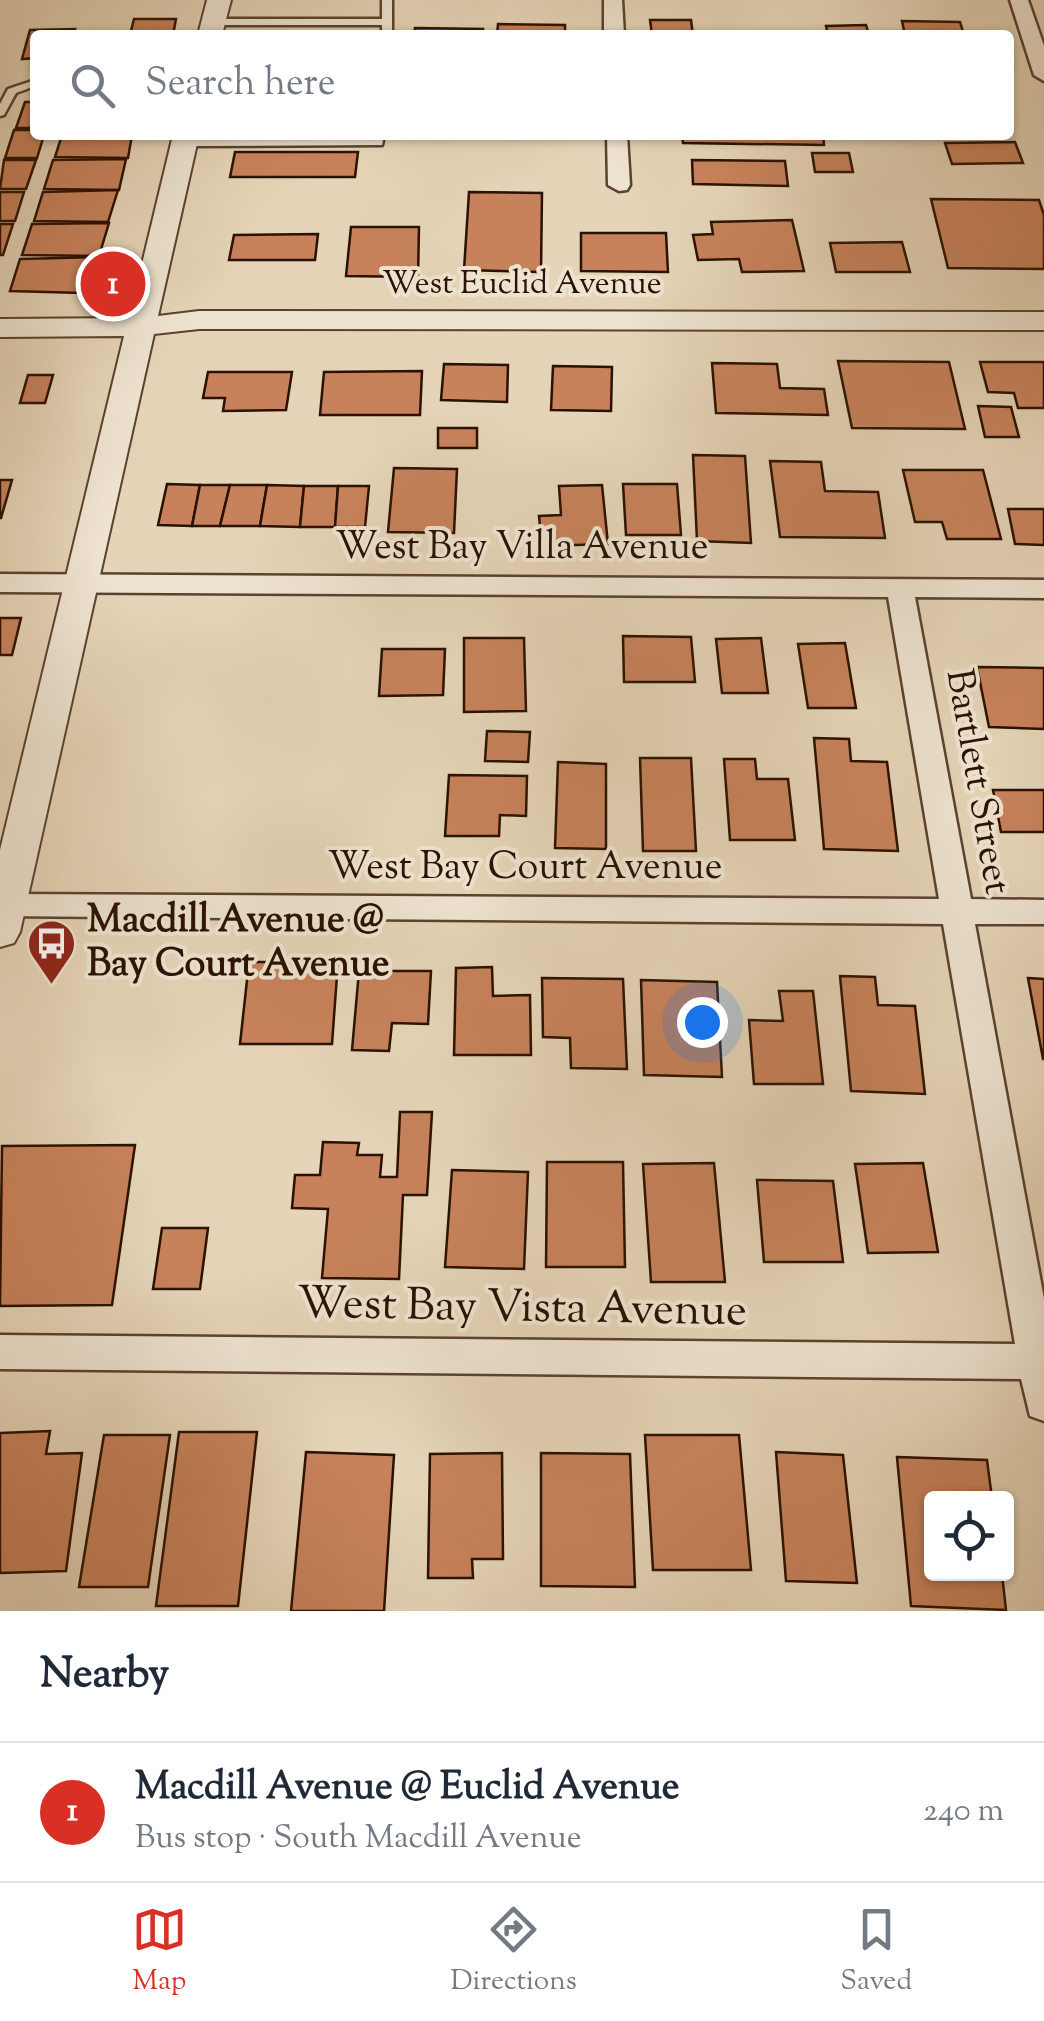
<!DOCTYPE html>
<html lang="en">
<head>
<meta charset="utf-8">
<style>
  :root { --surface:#fff; --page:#f6f6f7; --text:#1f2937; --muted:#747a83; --line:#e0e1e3; --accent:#d93025 }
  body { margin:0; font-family:"Sorts Mill Goudy",serif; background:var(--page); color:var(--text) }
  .controls { position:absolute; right:30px; bottom:30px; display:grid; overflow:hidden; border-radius:10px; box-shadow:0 2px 8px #0004 }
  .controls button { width:90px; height:90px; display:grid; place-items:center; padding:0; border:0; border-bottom:2px solid var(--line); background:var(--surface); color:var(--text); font:50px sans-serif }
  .you { position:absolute; left:702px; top:1022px; width:35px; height:35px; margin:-25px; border:8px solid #fff; border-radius:50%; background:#1a73e8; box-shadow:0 0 0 15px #1a73e833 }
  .badge { display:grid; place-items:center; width:65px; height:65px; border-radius:50%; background:var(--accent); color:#fff; font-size:32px; font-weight:700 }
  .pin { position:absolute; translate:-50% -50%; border:5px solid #fff; box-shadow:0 2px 10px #0006 }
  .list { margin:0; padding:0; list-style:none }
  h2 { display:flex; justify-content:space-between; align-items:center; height:130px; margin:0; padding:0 40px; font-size:42px }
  h2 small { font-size:32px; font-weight:400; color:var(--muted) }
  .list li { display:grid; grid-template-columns:65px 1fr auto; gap:30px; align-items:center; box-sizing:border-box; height:140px; padding:0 40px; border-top:2px solid var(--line) }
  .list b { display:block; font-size:38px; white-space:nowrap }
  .list p { margin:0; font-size:32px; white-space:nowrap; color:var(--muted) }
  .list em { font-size:32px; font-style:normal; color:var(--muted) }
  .icon { flex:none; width:55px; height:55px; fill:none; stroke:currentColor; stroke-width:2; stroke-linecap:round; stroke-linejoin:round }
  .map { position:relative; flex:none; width:1044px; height:1611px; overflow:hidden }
  .search { position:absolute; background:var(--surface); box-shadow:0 2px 8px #0004; left:30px; right:30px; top:30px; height:110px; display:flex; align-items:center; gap:25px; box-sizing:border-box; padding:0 35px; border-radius:10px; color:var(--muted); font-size:38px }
  .sheet { height:270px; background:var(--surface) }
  nav { display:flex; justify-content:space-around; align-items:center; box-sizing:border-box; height:140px; border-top:2px solid var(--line); background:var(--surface); font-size:28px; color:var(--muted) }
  nav a { display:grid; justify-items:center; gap:5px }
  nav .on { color:var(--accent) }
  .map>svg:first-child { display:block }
  .building { fill:#c7825b; stroke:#2b1100; stroke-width:2.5 }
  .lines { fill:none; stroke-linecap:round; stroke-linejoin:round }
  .service-casing { stroke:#5a422e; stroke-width:5 }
  .minor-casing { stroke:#5a422e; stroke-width:5 }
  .tertiary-casing { stroke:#5a422e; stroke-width:4 }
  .service { fill:#eee3d0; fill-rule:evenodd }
  .minor { fill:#eee3d0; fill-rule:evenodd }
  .tertiary { fill:#eee3d0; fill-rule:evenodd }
  .labels { text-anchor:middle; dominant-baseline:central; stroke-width:8; stroke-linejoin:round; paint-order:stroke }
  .far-street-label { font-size:32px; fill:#2b1100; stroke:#eee3d0 }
  .street-label { font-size:38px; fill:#2b1100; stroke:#eee3d0 }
  .poi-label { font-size:38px; font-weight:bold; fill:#2b1100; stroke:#eee3d0; text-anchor:start }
  .near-street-label { font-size:45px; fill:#2b1100; stroke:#eee3d0 }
</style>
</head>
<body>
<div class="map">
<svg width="1044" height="1611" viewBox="0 0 1044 1611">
  <rect width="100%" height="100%" fill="#e5d4b7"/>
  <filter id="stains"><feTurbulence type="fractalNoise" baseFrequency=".002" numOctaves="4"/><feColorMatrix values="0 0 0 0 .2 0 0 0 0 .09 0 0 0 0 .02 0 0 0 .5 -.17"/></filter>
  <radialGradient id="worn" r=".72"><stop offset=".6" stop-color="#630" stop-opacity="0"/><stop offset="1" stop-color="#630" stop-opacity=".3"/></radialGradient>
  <g class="building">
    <polygon points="134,19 176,19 173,35 130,35"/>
    <polygon points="650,20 691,20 693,35 652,35"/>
    <polygon points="902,21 960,22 964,35 905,35"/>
    <polygon points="498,24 565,25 565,35 497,35"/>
    <polygon points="866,25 869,35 828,35 826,26"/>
    <polygon points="415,28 483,29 482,35 414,35"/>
    <polygon points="75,29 73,35 35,35 35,58 22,59 30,30"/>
    <polygon points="25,102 35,102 35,128 16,128"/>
    <polygon points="14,130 35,130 35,135 44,135 37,158 5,158"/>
    <polygon points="62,135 132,135 128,158 55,157"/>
    <polygon points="682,135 823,135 824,145 683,143"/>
    <polygon points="1015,142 1023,163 952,164 945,143"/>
    <polygon points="235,152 358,152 355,177 230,177"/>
    <polygon points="812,153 849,153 853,172 815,172"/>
    <polygon points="126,159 119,190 44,189 53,160"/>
    <polygon points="4,160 36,160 26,189 0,189"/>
    <polygon points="692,160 785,161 788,186 693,184"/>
    <polygon points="118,190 108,222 34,221 43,192"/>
    <polygon points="0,192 24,192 15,221 0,221"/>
    <polygon points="469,192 542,193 541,272 464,270"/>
    <polygon points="931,199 1039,200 1044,215 1044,269 948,268"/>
    <polygon points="792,220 804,271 742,272 739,259 698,260 693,235 713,234 711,222"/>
    <polygon points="109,223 99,256 22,255 32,224"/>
    <polygon points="0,224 13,224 3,255 0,255"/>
    <polygon points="351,227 419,227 418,277 346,276"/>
    <polygon points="581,233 666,233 668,272 581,271"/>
    <polygon points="318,234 315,260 229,260 234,235"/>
    <polygon points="902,242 910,272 836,272 830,243"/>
    <polygon points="99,257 90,290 83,293 10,291 20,259"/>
    <polygon points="838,361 949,362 965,429 852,428"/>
    <polygon points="980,362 1044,362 1044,408 1018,408 1014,393 988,392"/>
    <polygon points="712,363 777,364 780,388 824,389 828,415 716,413"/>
    <polygon points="444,364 508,365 507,402 441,400"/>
    <polygon points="553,366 612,367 611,411 551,410"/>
    <polygon points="422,371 420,415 320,415 324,372"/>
    <polygon points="208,372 292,372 286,410 223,411 225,398 203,398"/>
    <polygon points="28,375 53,375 45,403 20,403"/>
    <polygon points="978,406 1011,407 1019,437 985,437"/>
    <rect x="438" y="428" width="39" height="20"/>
    <polygon points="693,455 745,456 751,543 697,541"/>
    <polygon points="770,461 821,462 825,491 878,492 885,538 780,537"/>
    <polygon points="394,468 457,469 454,533 388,532"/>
    <polygon points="903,470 983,470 1001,539 947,539 942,522 915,522"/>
    <polygon points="0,480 12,480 1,518 0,518"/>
    <polygon points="167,484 200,485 192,526 158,525"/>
    <polygon points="623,484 677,484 681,535 626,535"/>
    <polygon points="200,485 230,485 220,526 192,526"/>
    <polygon points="230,485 267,485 260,526 220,526"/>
    <polygon points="267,485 304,486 300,527 260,526"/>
    <polygon points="602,485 608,544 542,546 539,516 561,515 559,486"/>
    <polygon points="304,486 338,486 335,527 300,527"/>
    <polygon points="338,486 369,486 365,527 335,527"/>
    <polygon points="1008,509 1044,509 1044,545 1015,544"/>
    <polygon points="0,618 21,618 12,655 0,655"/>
    <polygon points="623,636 691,637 695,682 624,682"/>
    <polygon points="464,638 524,638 526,711 464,712"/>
    <polygon points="761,638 768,693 722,693 716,639"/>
    <polygon points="845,643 856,708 808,708 798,644"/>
    <polygon points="382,649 445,649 443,695 379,696"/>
    <polygon points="977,667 1044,668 1044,729 989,727"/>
    <polygon points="487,731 530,732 528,762 485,761"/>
    <polygon points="814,738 849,739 851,761 887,762 898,851 824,849"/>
    <polygon points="640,758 691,758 696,851 643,851"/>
    <polygon points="724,759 755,759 757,779 788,779 795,840 730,840"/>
    <polygon points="558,762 606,764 606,849 555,848"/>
    <polygon points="449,775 527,776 526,816 500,815 499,836 445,836"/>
    <polygon points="993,790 1044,790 1044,832 1001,832"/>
    <polygon points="249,962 338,962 332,1044 240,1044"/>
    <polygon points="492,967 493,996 530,995 531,1055 454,1055 456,968"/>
    <polygon points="359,971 431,971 428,1024 392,1023 389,1051 352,1050"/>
    <polygon points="840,976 875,977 878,1005 915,1006 925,1094 851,1091"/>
    <polygon points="542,978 623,979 627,1069 571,1068 570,1038 543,1037"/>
    <polygon points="1028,978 1044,979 1044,1059 1043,1059"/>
    <polygon points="641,980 717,982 722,1077 644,1075"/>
    <polygon points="779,991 813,991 823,1084 754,1084 749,1020 783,1021"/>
    <polygon points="400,1112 432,1112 427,1195 403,1195 399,1279 322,1278 328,1209 292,1208 295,1175 320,1175 323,1142 359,1143 357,1155 382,1155 380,1177 397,1177"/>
    <polygon points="135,1145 112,1305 0,1306 2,1146"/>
    <polygon points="547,1162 623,1162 625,1267 546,1267"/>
    <polygon points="714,1163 725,1282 651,1282 643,1164"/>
    <polygon points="923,1163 938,1252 868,1253 855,1164"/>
    <polygon points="452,1170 528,1172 524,1269 445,1267"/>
    <polygon points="757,1180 833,1181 843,1262 764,1262"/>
    <polygon points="162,1228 208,1228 200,1289 153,1289"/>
    <polygon points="50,1431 46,1454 82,1453 66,1571 0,1573 0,1433"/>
    <polygon points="179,1432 257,1432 238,1606 156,1606"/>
    <polygon points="104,1435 170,1435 148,1587 79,1587"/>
    <polygon points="645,1435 739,1435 751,1570 653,1570"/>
    <polygon points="306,1452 394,1455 384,1611 291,1611"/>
    <polygon points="776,1452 843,1455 857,1583 786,1581"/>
    <polygon points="502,1453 503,1559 472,1559 473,1578 428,1578 430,1454"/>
    <polygon points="541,1453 630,1454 635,1587 541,1586"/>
    <polygon points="897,1457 987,1460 992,1498 932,1498 932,1574 1002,1574 1006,1610 911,1606"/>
  </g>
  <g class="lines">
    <defs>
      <g id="service">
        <polygon points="382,0 392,0 392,35 382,35 382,25 214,25 209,22 214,19 382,19"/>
        <polygon points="35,80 35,86 16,93 4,115 0,116 0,104 8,89"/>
        <polygon points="374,135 384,135 382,145 185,146 180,143 185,140 373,140"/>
      </g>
      <g id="minor">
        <polygon points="604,0 622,0 624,35 604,35"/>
        <polygon points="1010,0 1028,0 1044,46 1044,81 1034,75"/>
        <polygon points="607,135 627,135 630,185 627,190 619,191 608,185"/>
        <polygon points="0,574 1044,580 1044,598 915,597 971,899 1044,900 1044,924 975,924 1044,1299 1044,1421 1030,1416 1021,1379 0,1369 0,1335 1015,1344 943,924 0,916 0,896 6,894 939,899 888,597 0,592"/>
      </g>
      <g id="tertiary">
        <polygon points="207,0 231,0 222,35 198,35"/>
        <polygon points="173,135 199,135 158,316 199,311 1044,312 1044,330 199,329 154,334 20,932 14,943 0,947 0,850 124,336 0,337 0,319 129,318"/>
      </g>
    </defs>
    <use href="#service" class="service-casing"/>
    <use href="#minor" class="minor-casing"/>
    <use href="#tertiary" class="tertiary-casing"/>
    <use href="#service" class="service"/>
    <use href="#minor" class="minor"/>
    <use href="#tertiary" class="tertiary"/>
  </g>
  <defs>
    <symbol id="bus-pin" viewBox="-11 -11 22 30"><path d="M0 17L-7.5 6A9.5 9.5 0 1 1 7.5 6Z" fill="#8f2418" stroke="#eee3d0"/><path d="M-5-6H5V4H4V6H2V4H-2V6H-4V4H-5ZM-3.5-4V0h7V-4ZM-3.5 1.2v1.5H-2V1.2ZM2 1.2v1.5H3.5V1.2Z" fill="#fff"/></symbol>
  </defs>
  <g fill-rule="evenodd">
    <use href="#bus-pin" x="24" y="916" width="55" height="75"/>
  </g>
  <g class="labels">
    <g class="far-street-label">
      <text x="522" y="285">West Euclid Avenue</text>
    </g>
    <g class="street-label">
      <text x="522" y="549">West Bay Villa Avenue</text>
      <text transform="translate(976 782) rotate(80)">Bartlett Street</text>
      <text x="525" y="869">West Bay Court Avenue</text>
    </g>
    <g class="poi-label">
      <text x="87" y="922">Macdill Avenue @<tspan x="87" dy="44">Bay Court Avenue</tspan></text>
    </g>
    <g class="near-street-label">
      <text transform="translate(522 1310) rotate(1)">West Bay Vista Avenue</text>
    </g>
  </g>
  <rect width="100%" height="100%" filter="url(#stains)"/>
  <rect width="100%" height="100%" fill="url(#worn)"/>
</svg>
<div class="controls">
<button><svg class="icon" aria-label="locate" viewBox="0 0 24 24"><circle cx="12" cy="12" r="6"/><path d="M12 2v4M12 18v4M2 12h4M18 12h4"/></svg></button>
</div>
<div class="you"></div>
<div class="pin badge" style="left:113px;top:284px">1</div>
<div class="search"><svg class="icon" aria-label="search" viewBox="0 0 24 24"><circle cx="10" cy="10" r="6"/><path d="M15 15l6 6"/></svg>Search here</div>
</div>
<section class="sheet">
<h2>Nearby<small></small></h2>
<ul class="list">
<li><span class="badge">1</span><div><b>Macdill Avenue @ Euclid Avenue</b><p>Bus stop · South Macdill Avenue</p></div><em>240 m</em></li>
</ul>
</section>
<nav>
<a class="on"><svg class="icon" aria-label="map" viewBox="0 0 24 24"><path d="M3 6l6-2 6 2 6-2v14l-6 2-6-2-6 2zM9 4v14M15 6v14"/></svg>Map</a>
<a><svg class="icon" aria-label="directions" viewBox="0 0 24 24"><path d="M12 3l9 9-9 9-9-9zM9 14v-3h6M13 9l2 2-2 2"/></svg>Directions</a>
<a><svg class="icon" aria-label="saved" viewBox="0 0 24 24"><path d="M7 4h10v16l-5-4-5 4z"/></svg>Saved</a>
</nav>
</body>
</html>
